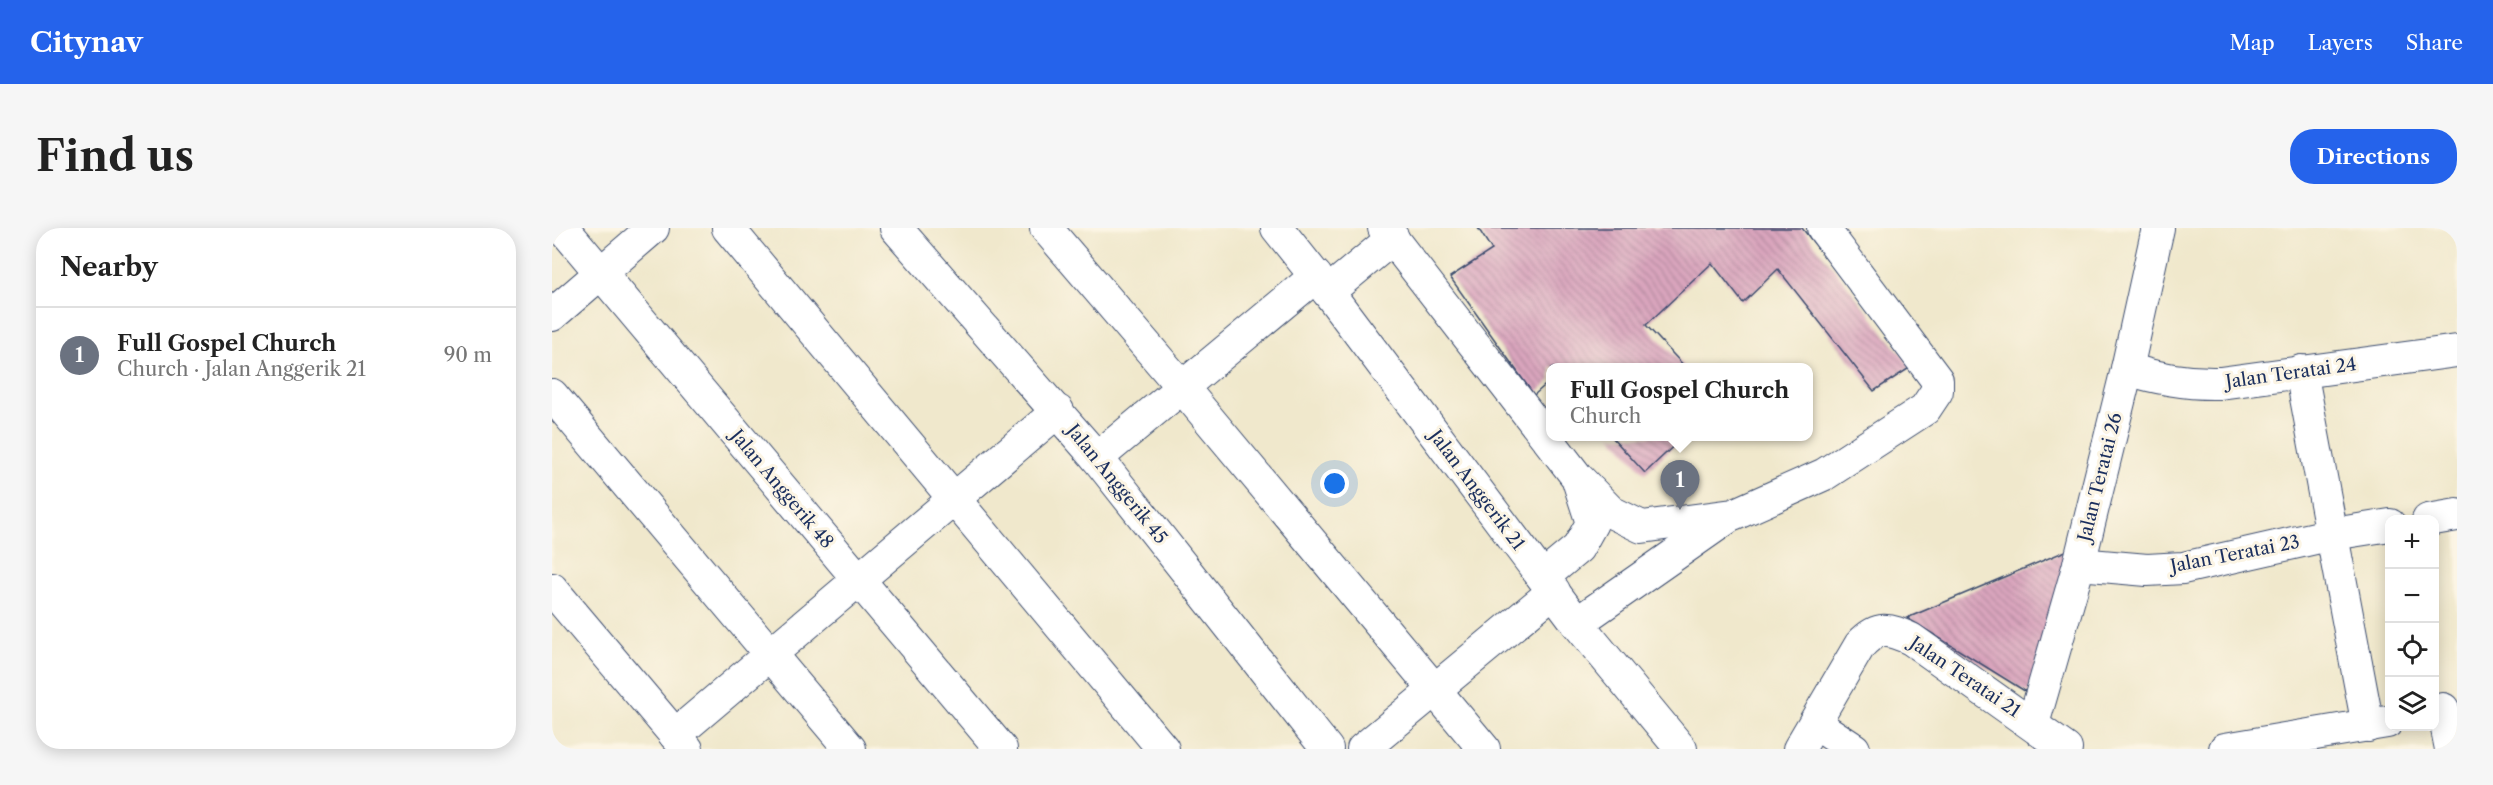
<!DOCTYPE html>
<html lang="en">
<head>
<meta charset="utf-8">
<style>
  :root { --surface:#fff; --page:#f6f6f6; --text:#222; --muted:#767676; --line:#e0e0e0; --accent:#2563eb }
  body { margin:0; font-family:"Libre Caslon Text",serif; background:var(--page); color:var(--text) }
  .controls { position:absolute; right:18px; bottom:18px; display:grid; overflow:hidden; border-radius:12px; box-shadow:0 3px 15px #0003 }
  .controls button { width:54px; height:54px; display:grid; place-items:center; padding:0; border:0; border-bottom:2px solid var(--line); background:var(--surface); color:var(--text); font:30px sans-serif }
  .you { position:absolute; left:783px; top:256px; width:21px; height:21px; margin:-15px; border:4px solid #fff; border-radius:50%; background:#1a73e8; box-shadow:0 0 0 9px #1a73e833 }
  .badge { display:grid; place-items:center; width:39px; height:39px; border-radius:50%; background:var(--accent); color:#fff; font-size:20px; font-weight:700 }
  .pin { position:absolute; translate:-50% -50px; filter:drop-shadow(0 2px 3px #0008) }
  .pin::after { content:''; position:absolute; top:32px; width:21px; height:18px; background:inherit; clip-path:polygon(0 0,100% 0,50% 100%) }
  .popup { position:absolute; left:994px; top:135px; width:267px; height:78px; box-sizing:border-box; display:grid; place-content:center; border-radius:12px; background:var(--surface); filter:drop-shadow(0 2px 4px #0005); font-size:20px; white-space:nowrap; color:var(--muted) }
  .popup b { font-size:22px; color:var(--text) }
  .popup::after { content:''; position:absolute; left:50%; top:100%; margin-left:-12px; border:12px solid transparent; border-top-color:var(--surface) }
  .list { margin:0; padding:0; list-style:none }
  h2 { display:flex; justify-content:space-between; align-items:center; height:78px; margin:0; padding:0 24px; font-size:26px }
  h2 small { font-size:20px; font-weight:400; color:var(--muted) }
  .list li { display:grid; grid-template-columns:39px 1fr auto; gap:18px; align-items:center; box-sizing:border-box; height:96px; padding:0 24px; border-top:2px solid var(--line) }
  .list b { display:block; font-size:22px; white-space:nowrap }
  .list p { margin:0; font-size:20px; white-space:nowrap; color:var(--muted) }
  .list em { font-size:20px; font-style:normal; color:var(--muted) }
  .icon { flex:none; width:33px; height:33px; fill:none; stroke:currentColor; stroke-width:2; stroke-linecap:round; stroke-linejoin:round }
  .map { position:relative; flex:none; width:1905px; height:521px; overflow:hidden; border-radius:24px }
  header { display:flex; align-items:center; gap:36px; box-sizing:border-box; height:84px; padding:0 30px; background:var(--accent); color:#fff }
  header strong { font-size:28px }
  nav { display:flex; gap:33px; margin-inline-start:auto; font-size:21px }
  .intro { display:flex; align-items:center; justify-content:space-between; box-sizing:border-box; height:144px; padding:0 36px }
  h1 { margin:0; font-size:42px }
  .button { padding:15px 27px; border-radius:24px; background:var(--accent); color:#fff; font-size:21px; font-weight:700 }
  main { display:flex; gap:36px; padding:0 36px }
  aside { flex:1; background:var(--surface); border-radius:24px; box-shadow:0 3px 15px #0003 }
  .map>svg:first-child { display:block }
  .building { fill:url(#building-back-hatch) }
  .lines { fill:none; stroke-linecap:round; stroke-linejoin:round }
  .minor-casing { stroke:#3b4b6e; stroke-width:34 }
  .minor { stroke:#fff; stroke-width:32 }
  .labels { text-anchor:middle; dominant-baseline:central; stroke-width:6; stroke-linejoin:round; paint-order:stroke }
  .street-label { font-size:18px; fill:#1b2f5e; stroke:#fcf5e5 }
</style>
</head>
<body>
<header>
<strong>Citynav</strong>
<nav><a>Map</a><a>Layers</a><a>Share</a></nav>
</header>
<div class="intro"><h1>Find us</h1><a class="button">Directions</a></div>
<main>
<aside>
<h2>Nearby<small></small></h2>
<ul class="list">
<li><span class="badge" style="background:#6b7280">1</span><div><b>Full Gospel Church</b><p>Church · Jalan Anggerik 21</p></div><em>90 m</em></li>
</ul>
</aside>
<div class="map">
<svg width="1905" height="521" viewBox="0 0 1905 521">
  <defs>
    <pattern id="building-back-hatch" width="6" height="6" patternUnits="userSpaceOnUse" patternTransform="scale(1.5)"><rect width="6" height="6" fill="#daa5bd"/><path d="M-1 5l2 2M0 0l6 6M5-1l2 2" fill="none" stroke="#b0879d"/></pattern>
  </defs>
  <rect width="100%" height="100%" fill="#fcf5e5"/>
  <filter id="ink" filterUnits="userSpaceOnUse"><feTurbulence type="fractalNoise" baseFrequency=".0167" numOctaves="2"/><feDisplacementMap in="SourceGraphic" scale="12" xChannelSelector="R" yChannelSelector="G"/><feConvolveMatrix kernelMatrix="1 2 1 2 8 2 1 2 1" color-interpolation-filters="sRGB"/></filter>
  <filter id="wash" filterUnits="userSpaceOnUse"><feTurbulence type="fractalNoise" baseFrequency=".008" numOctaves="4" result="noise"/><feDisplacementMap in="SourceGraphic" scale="24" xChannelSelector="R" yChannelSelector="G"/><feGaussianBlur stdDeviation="1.35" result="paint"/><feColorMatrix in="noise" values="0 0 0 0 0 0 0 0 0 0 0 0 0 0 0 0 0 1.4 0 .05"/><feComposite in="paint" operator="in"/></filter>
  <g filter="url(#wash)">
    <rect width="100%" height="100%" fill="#f0e8cc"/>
    <g id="blocks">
      <g class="building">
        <polygon points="926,0 1250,0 1359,139 1322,163 1226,41 1191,75 1160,35 1094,97 1134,140 999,140 999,152 982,167 898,49 940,22"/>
        <polygon points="1059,208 1132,208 1093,245"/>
        <polygon points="1523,319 1476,465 1355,390"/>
      </g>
    </g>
  </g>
  <g filter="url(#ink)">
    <use href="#blocks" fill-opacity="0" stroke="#3b4b6e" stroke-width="1.5"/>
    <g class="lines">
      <defs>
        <g id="minor">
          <polyline points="11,0 449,521"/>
          <polyline points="176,0 611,521"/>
          <polyline points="344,0 545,230 775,521"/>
          <polyline points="494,0 630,159 932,521"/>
          <polyline points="725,0 776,64 1025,395 1129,521"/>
          <polyline points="832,0 1025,249 1059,284 1090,299 1181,287 1273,246 1373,181 1385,163 1385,152 1271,0"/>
          <polyline points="776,64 841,10"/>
          <polyline points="0,87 101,0"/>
          <path d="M1575,141c32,10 60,15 93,14l237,-32"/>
          <polyline points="1749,143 1816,498"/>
          <polyline points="0,167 298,521"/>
          <polyline points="545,230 764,48"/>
          <polyline points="1876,292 1905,287"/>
          <polyline points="1527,336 1595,342 1631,340 1781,306 1838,297"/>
          <polyline points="991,349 1026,320 1040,295 1027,255"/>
          <polyline points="0,361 135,521"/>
          <polyline points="1025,395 1175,290"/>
          <polyline points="1891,481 1899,521"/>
          <polyline points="1264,496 1302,521"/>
          <polyline points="1481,496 1527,336 1575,141 1606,0"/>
          <polyline points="123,507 506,183"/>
          <polyline points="811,521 1002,363"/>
          <path d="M1247,521l61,-104c18,-20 29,-16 51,-6l155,110"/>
          <polyline points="1673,521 1835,494"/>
        </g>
      </defs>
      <use href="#minor" class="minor-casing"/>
      <use href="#minor" class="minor"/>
    </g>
  </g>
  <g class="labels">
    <g class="street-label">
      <text transform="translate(1739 145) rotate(-8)">Jalan Teratai 24</text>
      <text transform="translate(1548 249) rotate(-76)">Jalan Teratai 26</text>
      <text transform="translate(565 256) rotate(51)">Jalan Anggerik 45</text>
      <text transform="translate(230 261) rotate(50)">Jalan Anggerik 48</text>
      <text transform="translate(925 262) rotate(53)">Jalan Anggerik 21</text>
      <text transform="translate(1683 326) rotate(-11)">Jalan Teratai 23</text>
      <text transform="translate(1413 449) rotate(34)">Jalan Teratai 21</text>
    </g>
  </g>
</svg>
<div class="controls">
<button>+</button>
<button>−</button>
<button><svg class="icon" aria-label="locate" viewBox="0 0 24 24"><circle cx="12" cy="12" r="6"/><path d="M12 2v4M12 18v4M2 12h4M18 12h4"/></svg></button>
<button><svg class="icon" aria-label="layers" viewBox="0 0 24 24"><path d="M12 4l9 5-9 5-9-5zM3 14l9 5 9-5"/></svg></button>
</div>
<div class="you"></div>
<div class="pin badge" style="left:1128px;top:282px;background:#6b7280">1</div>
<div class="popup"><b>Full Gospel Church</b>Church</div>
</div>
</main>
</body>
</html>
